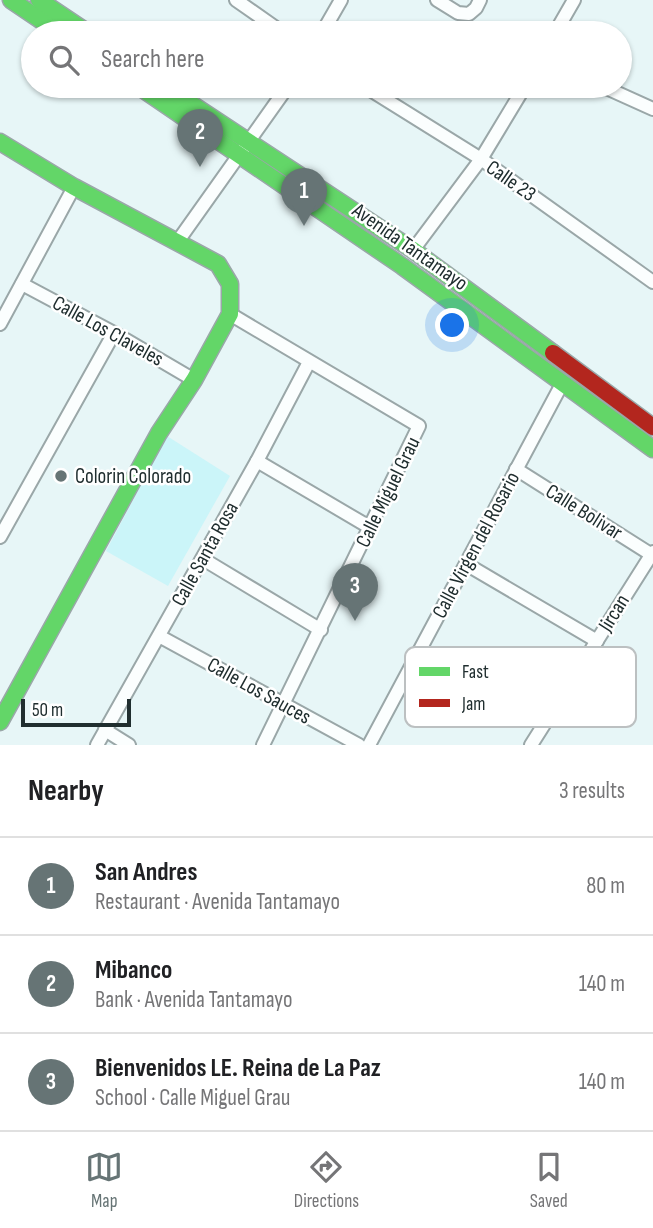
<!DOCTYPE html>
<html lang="en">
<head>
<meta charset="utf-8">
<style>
  :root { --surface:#fff; --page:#f6f6f6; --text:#202124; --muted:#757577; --line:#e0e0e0; --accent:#667475 }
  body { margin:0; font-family:"Sofia Sans Condensed",sans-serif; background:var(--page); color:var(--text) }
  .scale { position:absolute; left:21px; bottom:18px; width:110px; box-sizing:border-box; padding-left:7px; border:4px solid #202e2f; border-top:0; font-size:19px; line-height:24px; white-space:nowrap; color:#202e2f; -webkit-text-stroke:5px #fff; paint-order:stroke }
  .you { position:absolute; left:453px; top:326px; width:24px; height:24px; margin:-18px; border:5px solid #fff; border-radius:50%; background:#1a73e8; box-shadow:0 0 0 10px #1a73e833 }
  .badge { display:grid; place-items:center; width:46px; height:46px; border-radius:50%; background:var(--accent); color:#fff; font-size:23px; font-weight:700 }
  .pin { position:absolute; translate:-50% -58px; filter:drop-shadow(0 2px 4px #0008) }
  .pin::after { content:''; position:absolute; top:37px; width:24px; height:21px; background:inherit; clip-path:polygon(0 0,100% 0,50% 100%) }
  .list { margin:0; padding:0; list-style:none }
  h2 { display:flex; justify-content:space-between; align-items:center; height:91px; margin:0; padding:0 28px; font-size:30px }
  h2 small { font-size:23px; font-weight:400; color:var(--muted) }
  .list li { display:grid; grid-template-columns:46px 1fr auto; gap:21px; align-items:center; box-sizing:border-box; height:98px; padding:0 28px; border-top:2px solid var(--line) }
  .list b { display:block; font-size:26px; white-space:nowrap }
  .list p { margin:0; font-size:23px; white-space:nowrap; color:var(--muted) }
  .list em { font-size:23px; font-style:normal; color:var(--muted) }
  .icon { flex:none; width:38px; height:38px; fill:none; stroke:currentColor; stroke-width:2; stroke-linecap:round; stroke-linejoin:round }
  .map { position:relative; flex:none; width:653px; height:745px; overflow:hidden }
  .search { position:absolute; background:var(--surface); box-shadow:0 2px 5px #0004; left:21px; right:21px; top:21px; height:77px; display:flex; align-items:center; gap:18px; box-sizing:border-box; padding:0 24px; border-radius:38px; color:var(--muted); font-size:26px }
  .sheet { height:385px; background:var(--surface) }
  nav { display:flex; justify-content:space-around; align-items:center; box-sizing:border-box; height:98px; border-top:2px solid var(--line); background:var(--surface); font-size:19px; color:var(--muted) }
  nav a { display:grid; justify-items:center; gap:4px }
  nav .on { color:var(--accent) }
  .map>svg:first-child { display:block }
  .green { fill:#cbf5f9 }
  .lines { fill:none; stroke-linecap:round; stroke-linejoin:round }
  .street-casing { stroke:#9aa7a8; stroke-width:16 }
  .fast-casing { stroke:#9aa7a8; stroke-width:19 }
  .jam-casing { stroke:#9aa7a8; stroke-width:19 }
  .street { stroke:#fbfefe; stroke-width:12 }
  .fast { stroke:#63d668; stroke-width:16 }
  .jam { stroke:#b3261e; stroke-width:16 }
  .poi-dot { fill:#667475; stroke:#fff; stroke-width:2.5 }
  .labels { text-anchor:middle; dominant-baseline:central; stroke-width:5; stroke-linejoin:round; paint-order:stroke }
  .street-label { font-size:21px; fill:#202e2f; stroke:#fff }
  .poi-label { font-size:21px; fill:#202e2f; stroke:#fff; text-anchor:start }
  .key { fill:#fff; stroke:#bcc0c1; stroke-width:2 }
  .key-label { font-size:19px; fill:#202e2f }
</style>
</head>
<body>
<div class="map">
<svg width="653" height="745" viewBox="0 0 653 745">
  <rect width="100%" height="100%" fill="#e7f6f7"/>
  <polygon class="green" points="167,436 230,476 168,586 106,551"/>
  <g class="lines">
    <defs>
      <g id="street">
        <polyline points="236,0 283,33"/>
        <polyline points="437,0 458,13 469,14 476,8 480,0"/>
        <polyline points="322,33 341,0"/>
        <polyline points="555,33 574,0"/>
        <polyline points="364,86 481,159 653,282"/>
        <polyline points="602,86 653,109"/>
        <polyline points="178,241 288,86"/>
        <polyline points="413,250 481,159 525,86"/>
        <polyline points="22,284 114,333 194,380"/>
        <polyline points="230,314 419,426 263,745"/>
        <polyline points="0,324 74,187"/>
        <polyline points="257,461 371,528"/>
        <polyline points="516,469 652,555"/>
        <polyline points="0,537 114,333"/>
        <polyline points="203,559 321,630"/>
        <polyline points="466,564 597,641"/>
        <polyline points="159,636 359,745"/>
        <polyline points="105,730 129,745"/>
        <polyline points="97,745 257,461 309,362"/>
        <polyline points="369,745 563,382"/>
        <polyline points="531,745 653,552"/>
      </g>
      <g id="fast">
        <polyline points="11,0 60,33"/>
        <polyline points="39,0 88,33"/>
        <polyline points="138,86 402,266 653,449"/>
        <polyline points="164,86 413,250 553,353"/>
        <polyline points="0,142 74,187 218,264 230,284 230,314 194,380 159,433 0,722"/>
      </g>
      <polyline id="jam" points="553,353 653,427"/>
    </defs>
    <use href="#street" class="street-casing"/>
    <use href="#fast" class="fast-casing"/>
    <use href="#jam" class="jam-casing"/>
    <use href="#street" class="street"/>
    <use href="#fast" class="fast"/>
    <use href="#jam" class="jam"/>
  </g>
  <circle class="poi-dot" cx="61" cy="476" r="7"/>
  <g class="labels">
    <g class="street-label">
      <text transform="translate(511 181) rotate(35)">Calle 23</text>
      <text transform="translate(410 247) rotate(35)">Avenida Tantamayo</text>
      <text transform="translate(108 331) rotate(29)">Calle Los Claveles</text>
      <text transform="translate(388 492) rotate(-64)">Calle Miguel Grau</text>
      <text transform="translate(584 512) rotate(32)">Calle Bolivar</text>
      <text transform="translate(476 545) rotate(-62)">Calle Virgen del Rosario</text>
      <text transform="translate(205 554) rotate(-61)">Calle Santa Rosa</text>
      <text transform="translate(614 613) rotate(-58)">Jircan</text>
      <text transform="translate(259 691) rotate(29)">Calle Los Sauces</text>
    </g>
    <g class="poi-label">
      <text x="75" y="476">Colorin Colorado</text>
    </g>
  </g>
  <rect x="405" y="647" width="231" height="80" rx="10" class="key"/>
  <rect x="419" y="667" width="31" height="9" fill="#63d668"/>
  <rect x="419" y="699" width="31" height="8" fill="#b3261e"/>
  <g class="key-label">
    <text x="462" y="678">Fast</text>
    <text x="462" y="710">Jam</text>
  </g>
</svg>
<div class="scale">50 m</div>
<div class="you"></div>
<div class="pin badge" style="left:304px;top:226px">1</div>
<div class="pin badge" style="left:200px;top:167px">2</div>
<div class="pin badge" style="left:355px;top:621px">3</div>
<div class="search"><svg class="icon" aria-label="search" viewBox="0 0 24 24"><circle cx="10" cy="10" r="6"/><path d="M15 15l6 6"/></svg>Search here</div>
</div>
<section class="sheet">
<h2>Nearby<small>3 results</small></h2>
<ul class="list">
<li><span class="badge">1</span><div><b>San Andres</b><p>Restaurant · Avenida Tantamayo</p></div><em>80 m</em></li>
<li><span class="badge">2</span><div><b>Mibanco</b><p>Bank · Avenida Tantamayo</p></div><em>140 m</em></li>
<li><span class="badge">3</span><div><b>Bienvenidos LE. Reina de La Paz</b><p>School · Calle Miguel Grau</p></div><em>140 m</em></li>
</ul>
</section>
<nav>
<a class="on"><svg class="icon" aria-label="map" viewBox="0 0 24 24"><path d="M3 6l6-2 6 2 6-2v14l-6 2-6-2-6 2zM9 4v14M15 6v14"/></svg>Map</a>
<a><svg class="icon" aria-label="directions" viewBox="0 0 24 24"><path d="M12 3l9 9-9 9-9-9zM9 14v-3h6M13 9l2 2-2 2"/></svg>Directions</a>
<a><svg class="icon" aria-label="saved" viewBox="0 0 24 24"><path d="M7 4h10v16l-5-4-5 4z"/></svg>Saved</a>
</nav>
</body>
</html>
